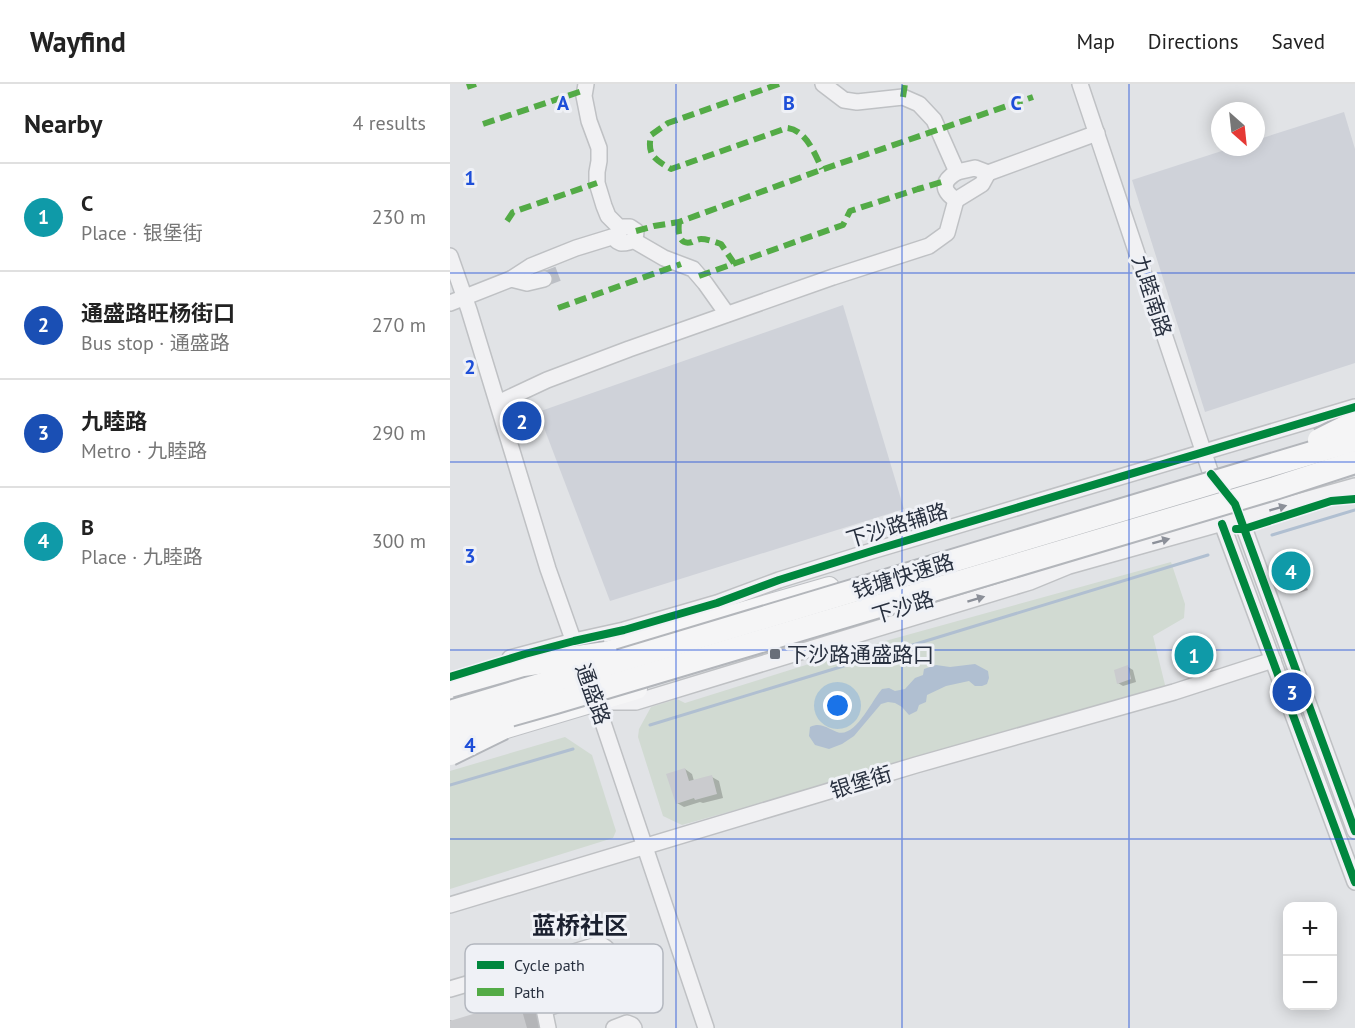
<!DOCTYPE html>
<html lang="en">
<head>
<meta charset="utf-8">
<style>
  :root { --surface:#fff; --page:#f6f6f6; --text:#222; --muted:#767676; --line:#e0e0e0; --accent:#696f79 }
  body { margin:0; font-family:"PT Sans","Noto Sans SC",sans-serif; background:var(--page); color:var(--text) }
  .controls { position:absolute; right:18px; bottom:18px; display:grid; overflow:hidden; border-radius:12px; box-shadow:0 3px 15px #0003 }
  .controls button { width:54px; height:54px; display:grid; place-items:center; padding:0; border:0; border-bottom:2px solid var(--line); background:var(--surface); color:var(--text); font:30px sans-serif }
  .compass { position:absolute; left:761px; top:18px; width:54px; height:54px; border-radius:50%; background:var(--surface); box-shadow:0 3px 15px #0003; rotate:153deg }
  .you { position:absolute; left:388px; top:622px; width:21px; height:21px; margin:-15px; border:4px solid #fff; border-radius:50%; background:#1a73e8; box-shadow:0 0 0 9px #1a73e833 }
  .badge { display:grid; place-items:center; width:39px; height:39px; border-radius:50%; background:var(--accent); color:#fff; font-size:20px; font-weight:700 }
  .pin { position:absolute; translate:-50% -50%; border:3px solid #fff; box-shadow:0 2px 6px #0006 }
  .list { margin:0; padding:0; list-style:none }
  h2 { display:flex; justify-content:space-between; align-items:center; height:78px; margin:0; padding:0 24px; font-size:26px }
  h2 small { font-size:20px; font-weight:400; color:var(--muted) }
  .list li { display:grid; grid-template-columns:39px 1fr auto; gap:18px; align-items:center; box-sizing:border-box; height:108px; padding:0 24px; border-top:2px solid var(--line) }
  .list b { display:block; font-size:22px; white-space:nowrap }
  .list p { margin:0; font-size:20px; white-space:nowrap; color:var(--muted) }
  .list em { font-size:20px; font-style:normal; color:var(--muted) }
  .map { position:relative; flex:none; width:905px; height:944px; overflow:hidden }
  header { display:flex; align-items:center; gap:36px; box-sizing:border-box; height:84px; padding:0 30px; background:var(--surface); border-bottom:2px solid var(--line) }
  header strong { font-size:28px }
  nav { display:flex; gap:33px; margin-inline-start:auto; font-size:21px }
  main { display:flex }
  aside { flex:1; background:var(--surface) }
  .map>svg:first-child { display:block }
  .built { fill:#cfd2d9 }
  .green { fill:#d1dad2 }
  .water { fill:#b0bfd1 }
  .shadow { fill:#0003 }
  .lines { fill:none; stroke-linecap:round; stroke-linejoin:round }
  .stream { stroke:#b0bfd1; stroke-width:3 }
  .building { fill:#cacbce }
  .minor-tunnel { stroke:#bcbfc5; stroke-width:15; stroke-dasharray:15 8; stroke-linecap:butt }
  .minor-casing { stroke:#bfc1c4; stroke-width:18 }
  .major-casing { stroke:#bec0c4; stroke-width:22 }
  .minor { stroke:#f1f1f3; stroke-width:15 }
  .major { stroke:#f5f5f6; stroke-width:20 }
  .highway-bridge-casing { stroke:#b3b6bb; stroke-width:26; stroke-linecap:butt }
  .highway-bridge { stroke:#f5f5f6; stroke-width:22 }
  .quiet { stroke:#53ab46; stroke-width:6; stroke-dasharray:12 6; stroke-linecap:butt }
  .cycleway-casing { stroke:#eff1f6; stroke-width:11 }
  .cycleway { stroke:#00873e; stroke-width:8 }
  .oneway { fill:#8c9099 }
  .grid { fill:none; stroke:#1d4ed8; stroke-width:1.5; stroke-opacity:0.55 }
  .poi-dot { fill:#696f79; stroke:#eff1f6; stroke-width:2 }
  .labels { text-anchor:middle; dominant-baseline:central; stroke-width:6; stroke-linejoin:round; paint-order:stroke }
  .street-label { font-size:21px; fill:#28303f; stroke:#eff1f6 }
  .poi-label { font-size:21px; fill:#28303f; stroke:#eff1f6; text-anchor:start }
  .quarter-label { font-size:24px; font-weight:bold; fill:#1b2130; stroke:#eff1f6 }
  .key { fill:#eff1f6; stroke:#b3b7bf; stroke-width:1.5 }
  .key-label { font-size:16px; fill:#28303f }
  .grid-label { font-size:20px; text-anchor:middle; font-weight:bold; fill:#1d4ed8; stroke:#eff1f6; stroke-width:6; stroke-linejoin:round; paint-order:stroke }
</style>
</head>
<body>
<header>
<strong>Wayfind</strong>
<nav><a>Map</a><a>Directions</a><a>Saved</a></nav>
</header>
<main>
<aside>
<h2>Nearby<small>4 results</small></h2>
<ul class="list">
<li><span class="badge" style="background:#0f9aa8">1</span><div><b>C</b><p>Place · 银堡街</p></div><em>230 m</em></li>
<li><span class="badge" style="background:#1a4fb4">2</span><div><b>通盛路旺杨街口</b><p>Bus stop · 通盛路</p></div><em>270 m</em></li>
<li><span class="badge" style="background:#1a4fb4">3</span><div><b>九睦路</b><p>Metro · 九睦路</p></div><em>290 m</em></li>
<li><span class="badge" style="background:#0f9aa8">4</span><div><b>B</b><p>Place · 九睦路</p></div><em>300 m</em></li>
</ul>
</aside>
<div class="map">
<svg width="905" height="944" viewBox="0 0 905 944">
  <rect width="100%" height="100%" fill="#e1e3e6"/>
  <g class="built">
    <polygon points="894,28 905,65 905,279 755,328 682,96 784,63 806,63 806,56"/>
    <polygon points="393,221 454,425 160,517 88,328"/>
  </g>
  <g class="green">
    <polygon points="721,478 735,520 734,534 703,552 716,605 232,741 213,732 188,653 189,645 201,623 227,615 235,619 410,564"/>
    <polygon points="115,653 142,671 166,747 163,754 0,805 0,687"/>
  </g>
  <path class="water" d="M525,580l13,7 1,7 -2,6 -5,2h-7l-6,-5 -23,5 -19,9 -1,7 -7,3 -2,6 -8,4 -7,-8 -7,-4 -7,-1 -7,2 -27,32 -12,8 -13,5 -14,-4 -6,-9 1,-9c11,-5 16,1 27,5 18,7 35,-32 45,-43l7,-1 6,3 10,-2 10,-11 8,-3 1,-6 12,-4 14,2z"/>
  <g class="shadow">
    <polygon points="839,468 844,471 858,506 849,509 844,506"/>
    <polygon points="754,564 759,567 762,574 741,582 736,579"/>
    <polygon points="678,583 683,586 686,598 673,602 668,599"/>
    <polygon points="235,685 242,690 244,697 262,693 269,697 273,714 253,719 250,718 234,723 227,719"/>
    <polygon points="69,918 86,928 91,944 0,944 0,936 3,937"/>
  </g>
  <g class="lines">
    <g class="stream">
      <polyline points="822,451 905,426"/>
      <polyline points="200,641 758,471"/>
      <polyline points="0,701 123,665"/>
    </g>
  </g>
  <g class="building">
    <polygon points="839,467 853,503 843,507 829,471"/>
    <polygon points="751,562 754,563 758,572 735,580 730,570"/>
    <polygon points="678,581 681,595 667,600 664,586"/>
    <polygon points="235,684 239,697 262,691 267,710 245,716 244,714 226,720 216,690"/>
    <polygon points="69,916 77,944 0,944 0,937"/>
  </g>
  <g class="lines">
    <polyline class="minor-tunnel" points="94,195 110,189"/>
    <defs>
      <g id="minor">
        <polyline points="136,0 134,12 139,37 149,64 149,77 147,88 147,99 154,122 158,132 171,145"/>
        <polyline points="373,0 394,16 407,18 453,13 469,20 484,36 507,88 525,84 538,89 647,49"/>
        <polyline points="630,0 761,390 767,426 905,798"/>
        <path d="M507,88c-15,9 -16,18 -1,28l26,-16 6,-11"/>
        <polyline points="183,156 214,174 243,185 255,199 277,230"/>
        <polyline points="0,172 19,226 98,485 126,564"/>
        <path d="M61,195l20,-13 45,-18 39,-12 2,5 4,2c9,0 15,-2 15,-12l-6,-4h-7l-8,9"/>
        <polyline points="0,219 61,195 77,199 94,195"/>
        <polyline points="48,319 97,296 179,265 383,193 479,162 497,149 506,116"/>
        <polyline points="788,427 905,747"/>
        <polyline points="60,574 124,557 174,546 267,519 329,496 425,466 905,323"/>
        <polyline points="143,609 256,944"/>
        <polyline points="158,618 186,618 580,498 619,482 905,402"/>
        <polyline points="0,821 466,681 724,608 823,576"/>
        <polyline points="71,884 150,860 156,864 165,892 162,903 94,925"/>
        <polyline points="0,905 71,884 94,925 98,944"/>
        <polyline points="164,944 177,939 182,941 184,944"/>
      </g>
      <g id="major">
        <polyline points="142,572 379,503"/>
        <polyline points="0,614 54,598"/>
        <polyline points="40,649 187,605"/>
      </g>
    </defs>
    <use href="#minor" class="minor-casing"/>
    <use href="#major" class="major-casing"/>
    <use href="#minor" class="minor"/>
    <use href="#major" class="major"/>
    <defs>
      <g id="highway-bridge">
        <polyline points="869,356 905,338"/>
        <polyline points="0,602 73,581 156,569"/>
        <polyline points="0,628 905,356"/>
        <polyline points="0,648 106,618 825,404 905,378"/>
        <polyline points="0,670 53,644"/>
      </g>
    </defs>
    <use href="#highway-bridge" class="highway-bridge-casing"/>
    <use href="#highway-bridge" class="highway-bridge"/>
    <g class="quiet">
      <path d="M329,0l-111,39 -17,12c-4,20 3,24 20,34l116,-41c19,2 28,26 35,41"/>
      <polyline points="17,3 26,0"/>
      <polyline points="453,13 455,0"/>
      <polyline points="33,40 135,6"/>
      <polyline points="57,137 63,128 147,99"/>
      <path d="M229,138c-1,9 -1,24 13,20 2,-1 6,-3 9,-3 6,0 14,3 20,5l13,19"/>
      <polyline points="186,147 204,142 229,138 368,87 583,13"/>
      <polyline points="249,192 393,141 400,127 468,105 495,97"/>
      <polyline points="108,224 231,180"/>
    </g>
    <defs>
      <g id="cycleway">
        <polyline points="761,390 785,420 905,747"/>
        <polyline points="772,440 905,798"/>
        <polyline points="786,445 794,445 881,417 905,415"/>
        <polyline points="0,593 75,570 124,557 174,546 267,519 329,496 425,466 905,323"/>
      </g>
    </defs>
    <use href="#cycleway" class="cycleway-casing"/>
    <use href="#cycleway" class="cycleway"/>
  </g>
  <defs><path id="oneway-solid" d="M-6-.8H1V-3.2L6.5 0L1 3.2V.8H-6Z" transform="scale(1.5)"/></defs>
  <g class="oneway">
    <use href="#oneway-solid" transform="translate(828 424) rotate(-16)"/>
    <use href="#oneway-solid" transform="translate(711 457) rotate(-15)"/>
    <use href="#oneway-solid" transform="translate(526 515) rotate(-17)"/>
  </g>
  <path class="grid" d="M226,0v944M452,0v944M679,0v944M0,189h905M0,378h905M0,566h905M0,755h905"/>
  <rect class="poi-dot" x="319" y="564" width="12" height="12" rx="3"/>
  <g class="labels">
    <g class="street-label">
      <text transform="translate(702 212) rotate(72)">九睦南路</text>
      <text transform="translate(447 441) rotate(-17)">下沙路辅路</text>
      <text transform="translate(453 492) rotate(-17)">钱塘快速路</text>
      <text transform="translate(453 523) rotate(-17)">下沙路</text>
      <text transform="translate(143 610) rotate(70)">通盛路</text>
      <text transform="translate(411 698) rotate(-17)">银堡街</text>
    </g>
    <g class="poi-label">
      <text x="337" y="570">下沙路通盛路口</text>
    </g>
    <g class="quarter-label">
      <text x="130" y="841">蓝桥社区</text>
    </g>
  </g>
  <rect x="15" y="860" width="198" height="69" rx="9" class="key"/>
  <rect x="27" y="877" width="27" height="8" fill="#00873e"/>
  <rect x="27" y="904" width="27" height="8" fill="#53ab46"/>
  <g class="key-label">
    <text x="64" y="887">Cycle path</text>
    <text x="64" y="914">Path</text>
  </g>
  <g class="grid-label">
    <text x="113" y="26">A</text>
    <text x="339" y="26">B</text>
    <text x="566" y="26">C</text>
    <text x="20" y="101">1</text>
    <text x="20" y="290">2</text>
    <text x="20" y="479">3</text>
    <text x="20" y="668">4</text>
  </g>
</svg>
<div class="controls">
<button>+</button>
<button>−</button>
</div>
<svg class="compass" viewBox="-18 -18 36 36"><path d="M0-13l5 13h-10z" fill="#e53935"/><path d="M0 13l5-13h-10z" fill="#767676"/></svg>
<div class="you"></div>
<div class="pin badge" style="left:744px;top:571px;background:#0f9aa8">1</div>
<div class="pin badge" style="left:72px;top:337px;background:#1a4fb4">2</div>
<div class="pin badge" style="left:842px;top:608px;background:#1a4fb4">3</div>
<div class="pin badge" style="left:841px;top:487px;background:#0f9aa8">4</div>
</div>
</main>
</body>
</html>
